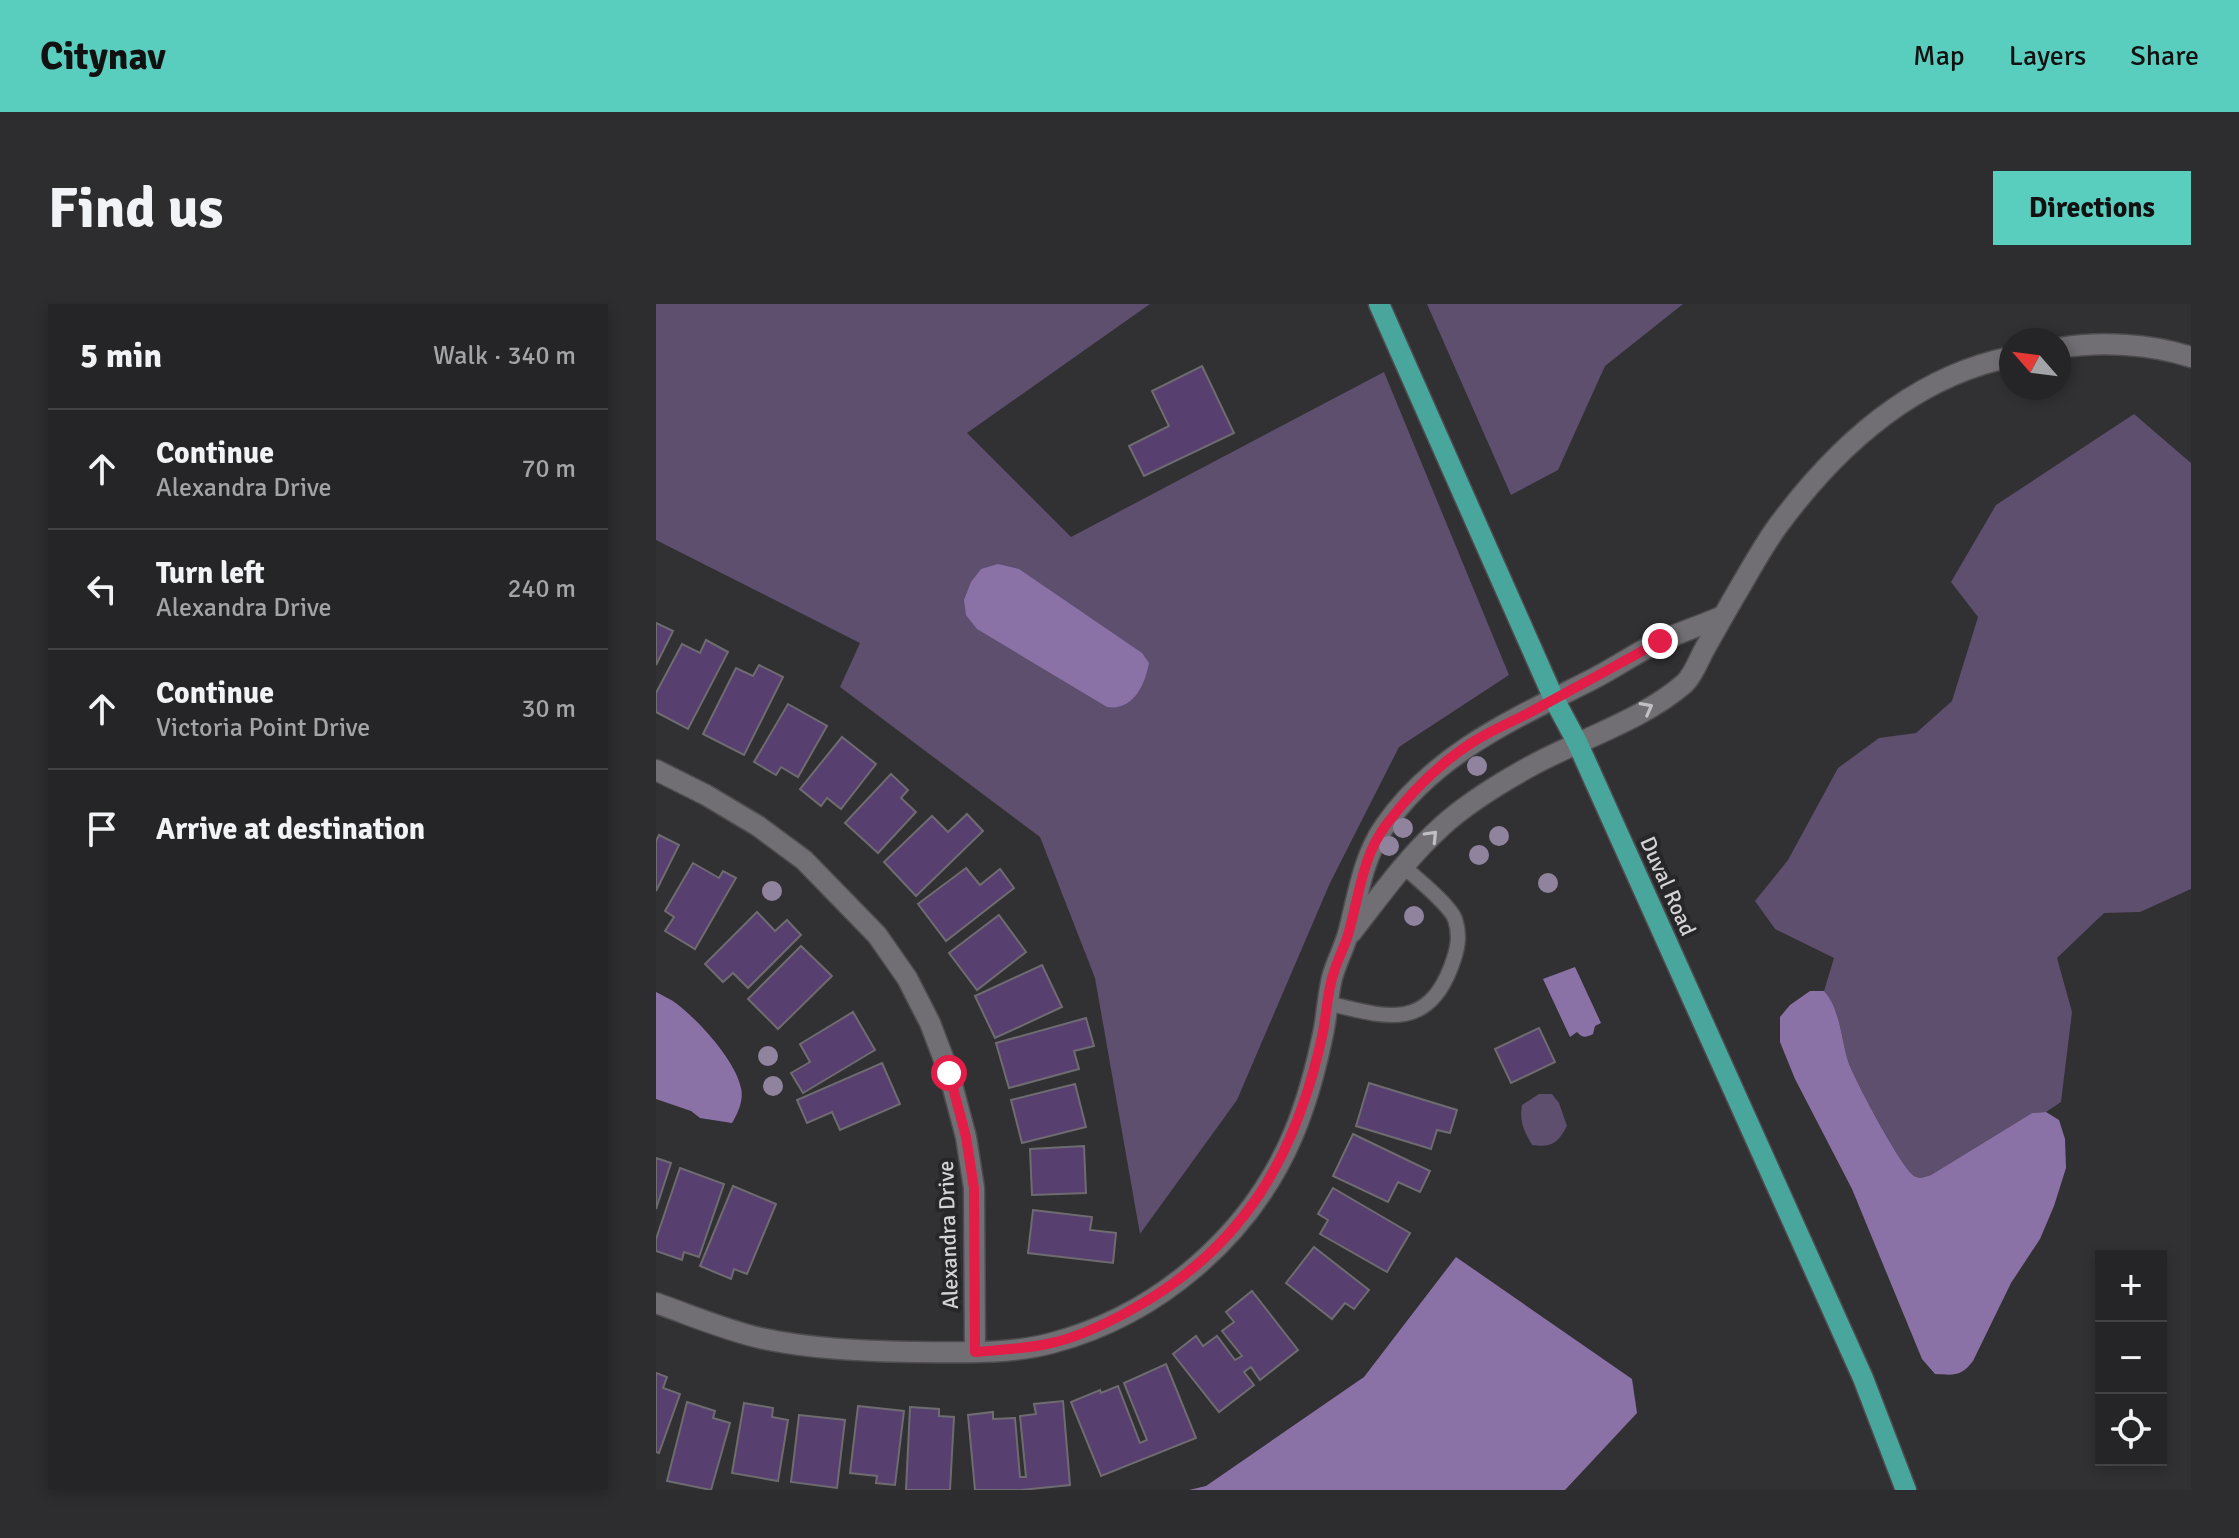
<!DOCTYPE html>
<html lang="en">
<head>
<meta charset="utf-8">
<style>
  :root { --surface:#252426; --page:#2d2c2e; --text:#f1f3f6; --muted:#a3a4a7; --line:#424143; --accent:#5acebe }
  body { margin:0; font-family:Signika,sans-serif; background:var(--page); color:var(--text) }
  .controls { position:absolute; right:24px; bottom:24px; display:grid; overflow:hidden; border-radius:0px; box-shadow:0 4px 12px #0003 }
  .controls button { width:72px; height:72px; display:grid; place-items:center; padding:0; border:0; border-bottom:2px solid var(--line); background:var(--surface); color:var(--text); font:40px sans-serif }
  .compass { position:absolute; left:1343px; top:24px; width:72px; height:72px; border-radius:50%; background:var(--surface); box-shadow:0 4px 12px #0003; rotate:298deg }
  .stop { position:absolute; width:24px; height:24px; margin:-18px; border:6px solid #e11d48; border-radius:50%; background:#fff }
  .stop.end { background:#e11d48; border-color:#fff; box-shadow:0 2px 8px #0008 }
  .list { margin:0; padding:0; list-style:none }
  h2 { display:flex; justify-content:space-between; align-items:center; height:104px; margin:0; padding:0 32px; font-size:34px }
  h2 small { font-size:26px; font-weight:400; color:var(--muted) }
  .list li { display:grid; grid-template-columns:52px 1fr auto; gap:24px; align-items:center; box-sizing:border-box; height:120px; padding:0 32px; border-top:2px solid var(--line) }
  .list b { display:block; font-size:30px; white-space:nowrap }
  .list p { margin:0; font-size:26px; white-space:nowrap; color:var(--muted) }
  .list em { font-size:26px; font-style:normal; color:var(--muted) }
  .icon { flex:none; width:44px; height:44px; fill:none; stroke:currentColor; stroke-width:2; stroke-linecap:round; stroke-linejoin:round }
  .map { position:relative; flex:none; width:1535px; height:1186px; overflow:hidden; border-radius:0px }
  header { display:flex; align-items:center; gap:48px; box-sizing:border-box; height:112px; padding:0 40px; background:var(--accent); color:#111 }
  header strong { font-size:38px }
  nav { display:flex; gap:44px; margin-inline-start:auto; font-size:28px }
  .intro { display:flex; align-items:center; justify-content:space-between; box-sizing:border-box; height:192px; padding:0 48px }
  h1 { margin:0; font-size:56px }
  .button { padding:20px 36px; border-radius:0px; background:var(--accent); color:#111; font-size:28px; font-weight:700 }
  main { display:flex; gap:48px; padding:0 48px }
  aside { flex:1; background:var(--surface); border-radius:0px; box-shadow:0 4px 12px #0003 }
  .map>svg:first-child { display:block }
  .green { fill:#5d4f6d }
  .water { fill:#8b72a6 }
  .building { fill:#573f6f; stroke:#6e6c70; stroke-width:2 }
  .lines { fill:none; stroke-linecap:round; stroke-linejoin:round }
  .lane-casing { stroke:#4d4c4f; stroke-width:17 }
  .street-casing { stroke:#4d4c4f; stroke-width:23 }
  .primary-casing { stroke:#4d4c4f; stroke-width:23 }
  .lane { stroke:#716f74; stroke-width:14 }
  .street { stroke:#716f74; stroke-width:20 }
  .primary { stroke:#48a69d; stroke-width:20 }
  .tree { fill:#90839e }
  .oneway { stroke:#c0bfc2 }
  .route { stroke:#e11d48; stroke-width:10 }
  .labels { text-anchor:middle; dominant-baseline:central; stroke-width:8; stroke-linejoin:round; paint-order:stroke }
  .street-label { font-size:22px; fill:#d4d3d6; stroke:#272629 }
</style>
</head>
<body>
<header>
<strong>Citynav</strong>
<nav><a>Map</a><a>Layers</a><a>Share</a></nav>
</header>
<div class="intro"><h1>Find us</h1><a class="button">Directions</a></div>
<main>
<aside>
<h2>5 min<small>Walk · 340 m</small></h2>
<ul class="list">
<li><svg class="icon" aria-label="ahead" viewBox="0 0 24 24"><path d="M12 20V5M6 11l6-6 6 6"/></svg><div><b>Continue</b><p>Alexandra Drive</p></div><em>70 m</em></li>
<li><svg class="icon" aria-label="left" viewBox="0 0 24 24"><path d="M17 20v-9H6M10 6l-5 5 5 5"/></svg><div><b>Turn left</b><p>Alexandra Drive</p></div><em>240 m</em></li>
<li><svg class="icon" aria-label="ahead" viewBox="0 0 24 24"><path d="M12 20V5M6 11l6-6 6 6"/></svg><div><b>Continue</b><p>Victoria Point Drive</p></div><em>30 m</em></li>
<li><svg class="icon" aria-label="arrive" viewBox="0 0 24 24"><path d="M6 21V4h12l-3 4 3 4H6"/></svg><div><b>Arrive at destination</b></div></li>
</ul>
</aside>
<div class="map">
<svg width="1535" height="1186" viewBox="0 0 1535 1186">
  <rect width="100%" height="100%" fill="#313033"/>
  <g class="green">
    <polygon points="0,0 494,0 311,129 415,233 728,68 853,371 743,443 674,579 581,796 484,930 439,674 384,533 184,383 204,339 0,236"/>
    <polygon points="771,0 1027,0 949,62 902,166 855,191"/>
    <path d="M1478,110l57,49v426l-51,23 -36,1 -47,45 15,54 -11,90 -15,10 -14,1 -101,62c-7,2 -12,5 -18,0 -13,-10 -59,-96 -65,-114 -7,-23 -8,-53 -24,-70l10,-33 -59,-29 -20,-28 33,-41 50,-92 41,-30 37,-5 36,-32 26,-84 -27,-35 45,-77z"/>
    <path d="M883,790h13l7,9 8,23c-9,17 -16,22 -35,19 -8,-14 -13,-23 -10,-40z"/>
  </g>
  <g class="water">
    <path d="M342,260l21,5 123,84 7,10c-4,22 -16,48 -42,44l-130,-78 -11,-14 -2,-15 7,-18 10,-13z"/>
    <path d="M919,663l26,56 -6,3 -2,8c-8,4 -10,4 -16,-2l-7,5 -27,-58z"/>
    <path d="M1154,687h14c16,17 17,47 24,70 6,18 52,104 65,114 6,5 11,2 18,0l101,-62 14,-1 13,8 6,19 1,29 -12,38 -14,33 -29,44 -38,78c-12,16 -19,14 -38,13l-13,-15 -70,-170 -57,-110 -15,-37v-25l10,-12z"/>
    <path d="M0,688c7,4 15,7 21,12 23,18 58,56 64,84 3,12 -3,25 -9,35l-32,-5 -9,-7 -35,-12z"/>
    <polygon points="800,953 976,1075 981,1109 909,1186 533,1186 550,1182 708,1073"/>
  </g>
  <g class="building">
    <polygon points="546,62 578,129 488,172 473,142 513,122 496,87"/>
    <polygon points="0,319 17,327 0,361"/>
    <polygon points="50,336 72,348 32,425 0,408 0,389 26,340 44,349"/>
    <polygon points="103,361 127,373 88,451 47,430 80,364 97,372"/>
    <polygon points="132,400 171,422 142,473 125,463 120,471 98,458"/>
    <polygon points="186,433 220,460 185,505 171,494 165,502 144,485"/>
    <polygon points="235,470 252,486 245,494 260,508 222,549 189,519"/>
    <polygon points="311,510 327,527 260,592 228,558 276,512 292,528"/>
    <polygon points="3,531 23,541 0,587 0,537"/>
    <polygon points="37,559 63,574 67,567 80,574 39,645 9,627 18,613 9,607"/>
    <polygon points="310,564 324,581 344,565 358,584 290,637 262,600"/>
    <polygon points="101,608 119,627 131,616 145,631 92,684 77,669 67,678 49,660"/>
    <polygon points="343,611 370,648 321,686 293,649"/>
    <polygon points="145,642 176,672 122,725 92,695"/>
    <polygon points="386,661 406,703 339,734 319,692"/>
    <polygon points="197,708 219,746 147,789 135,769 154,758 144,740"/>
    <polygon points="430,714 438,742 418,747 423,765 353,784 340,739"/>
    <polygon points="883,724 899,758 855,779 839,745"/>
    <polygon points="226,759 244,800 184,826 176,808 151,819 141,796"/>
    <polygon points="713,779 801,806 794,829 781,826 775,845 700,822"/>
    <polygon points="419,780 430,823 366,839 355,796"/>
    <polygon points="697,830 774,867 764,888 742,878 732,898 677,872"/>
    <polygon points="428,842 430,889 376,891 374,845"/>
    <polygon points="0,854 15,859 0,905"/>
    <polygon points="24,864 68,880 43,953 28,948 26,956 0,947 0,935"/>
    <polygon points="77,882 120,900 91,970 78,965 75,975 44,962"/>
    <polygon points="677,884 754,929 731,968 664,930 672,916 662,910"/>
    <polygon points="377,906 436,913 434,926 460,929 457,959 372,949"/>
    <polygon points="658,943 713,986 698,1005 689,999 676,1015 630,979"/>
    <polygon points="596,987 642,1046 604,1076 595,1063 588,1068 598,1081 563,1108 517,1050 540,1032 547,1042 561,1032 579,1056 586,1052 566,1027 578,1018 570,1008"/>
    <polygon points="510,1060 540,1134 445,1172 415,1098 444,1086 445,1089 462,1082 484,1139 491,1136 468,1079"/>
    <polygon points="0,1069 11,1073 7,1084 24,1090 3,1149 0,1148"/>
    <polygon points="407,1097 414,1181 365,1186 319,1186 312,1111 337,1108 337,1115 359,1114 364,1173 370,1173 364,1112 380,1110 378,1100"/>
    <polygon points="31,1098 59,1107 57,1114 74,1119 55,1186 11,1177"/>
    <polygon points="88,1099 117,1104 116,1113 132,1116 122,1177 76,1169"/>
    <polygon points="202,1102 248,1107 239,1181 220,1179 221,1172 194,1169"/>
    <polygon points="254,1103 283,1105 283,1112 298,1113 294,1186 250,1186"/>
    <polygon points="143,1111 189,1116 181,1184 135,1178"/>
  </g>
  <g class="lines">
    <defs>
      <path id="lane" d="M671,699c55,13 99,30 124,-36 6,-16 10,-30 4,-48 -6,-15 -39,-41 -52,-53"/>
      <g id="street">
        <path d="M1403,44c42,-7 92,-4 132,9"/>
        <polyline points="0,466 50,491 102,522 148,556 221,631 251,674 274,719 293,769 310,833 318,884 319,1048"/>
        <path d="M695,629c29,-37 56,-75 90,-106 26,-24 59,-44 90,-61 49,-27 112,-46 154,-83 8,-8 13,-21 18,-31 11,-20 22,-39 33,-58 13,-22 26,-46 41,-67 58,-79 135,-150 234,-170"/>
        <path d="M0,999c34,12 69,27 104,35 51,11 102,13 153,14 46,0 94,3 139,-9 106,-28 198,-107 241,-208 14,-33 24,-71 31,-106 3,-17 4,-34 8,-51 4,-16 13,-31 17,-48 9,-35 14,-72 35,-103 51,-74 130,-108 207,-147 24,-12 46,-28 70,-39 20,-9 41,-16 62,-25"/>
      </g>
      <polyline id="primary" points="723,0 898,395 921,438 1207,1074 1250,1186"/>
    </defs>
    <use href="#lane" class="lane-casing"/>
    <use href="#street" class="street-casing"/>
    <use href="#primary" class="primary-casing"/>
    <use href="#lane" class="lane"/>
    <use href="#street" class="street"/>
    <use href="#primary" class="primary"/>
  </g>
  <g class="tree">
    <circle cx="821" cy="462" r="10"/>
    <circle cx="747" cy="524" r="10"/>
    <circle cx="843" cy="532" r="10"/>
    <circle cx="733" cy="542" r="10"/>
    <circle cx="823" cy="551" r="10"/>
    <circle cx="892" cy="579" r="10"/>
    <circle cx="116" cy="587" r="10"/>
    <circle cx="758" cy="612" r="10"/>
    <circle cx="112" cy="752" r="10"/>
    <circle cx="117" cy="782" r="10"/>
  </g>
  <defs><path id="oneway-chevron" d="M-2-3.5L2.5 0L-2 3.5" fill="none" stroke-width="1.6" stroke-linecap="round" stroke-linejoin="round" transform="scale(2)"/></defs>
  <g class="oneway">
    <use href="#oneway-chevron" transform="translate(991 404) rotate(-28)"/>
    <use href="#oneway-chevron" transform="translate(776 532) rotate(-46)"/>
  </g>
  <g class="lines">
    <path class="route" d="M293,769l17,64 8,51 1,164c24,-2 48,-3 72,-8 30,-6 57,-19 84,-34 113,-62 166,-155 192,-278 4,-20 4,-41 11,-60 3,-11 9,-22 13,-34 12,-38 14,-80 39,-113 24,-32 54,-62 87,-83 17,-11 36,-19 54,-28 44,-24 89,-48 133,-73"/>
  </g>
  <g class="labels">
    <g class="street-label">
      <text transform="translate(1012 582) rotate(66)">Duval Road</text>
      <text transform="translate(292 931) rotate(-92)">Alexandra Drive</text>
    </g>
  </g>
</svg>
<div class="controls">
<button>+</button>
<button>−</button>
<button><svg class="icon" aria-label="locate" viewBox="0 0 24 24"><circle cx="12" cy="12" r="6"/><path d="M12 2v4M12 18v4M2 12h4M18 12h4"/></svg></button>
</div>
<svg class="compass" viewBox="-18 -18 36 36"><path d="M0-13l5 13h-10z" fill="#e53935"/><path d="M0 13l5-13h-10z" fill="#a3a4a7"/></svg>
<div class="stop" style="left:293px;top:769px"></div>
<div class="stop end" style="left:1004px;top:337px"></div>
</div>
</main>
</body>
</html>
